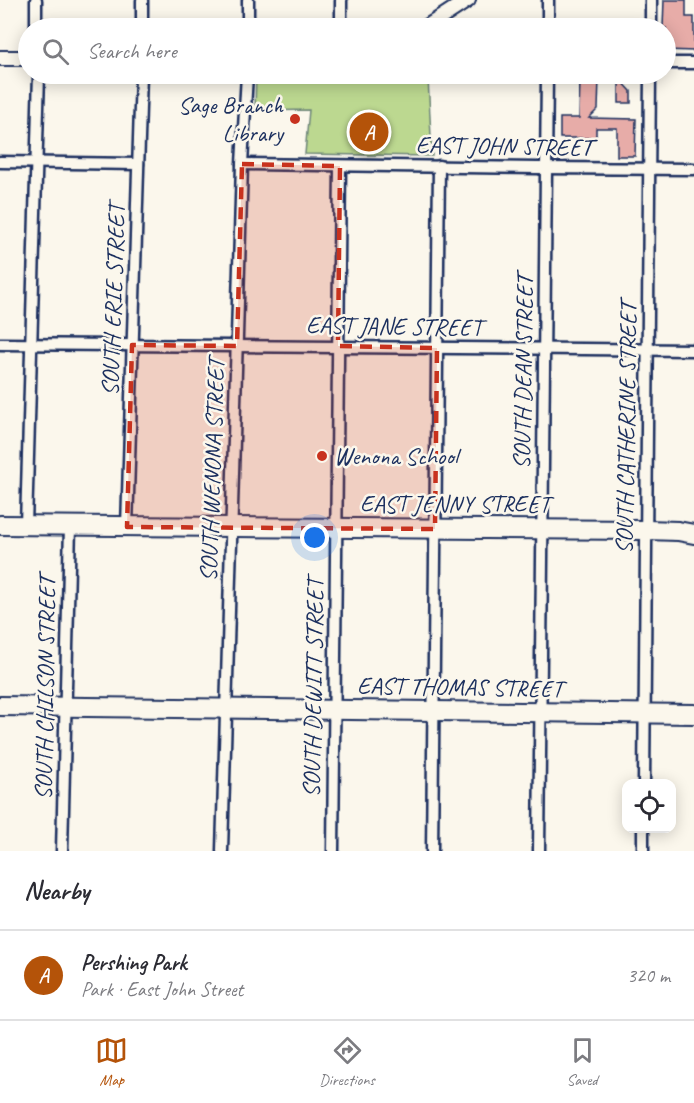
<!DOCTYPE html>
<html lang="en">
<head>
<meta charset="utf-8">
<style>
  :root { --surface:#fff; --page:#f7f7f7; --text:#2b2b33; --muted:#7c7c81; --line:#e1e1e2; --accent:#b45309 }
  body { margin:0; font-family:Caveat,sans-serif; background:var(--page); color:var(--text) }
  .controls { position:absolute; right:18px; bottom:18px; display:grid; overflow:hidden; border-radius:12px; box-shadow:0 3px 15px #0003 }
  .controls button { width:54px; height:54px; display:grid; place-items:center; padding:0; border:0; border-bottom:2px solid var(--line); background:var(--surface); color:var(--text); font:30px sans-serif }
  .you { position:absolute; left:315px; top:538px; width:21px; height:21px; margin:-15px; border:4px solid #fff; border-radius:50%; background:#1a73e8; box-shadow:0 0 0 9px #1a73e833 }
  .badge { display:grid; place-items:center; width:39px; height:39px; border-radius:50%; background:var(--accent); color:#fff; font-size:20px; font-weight:700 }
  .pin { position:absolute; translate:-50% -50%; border:3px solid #fff; box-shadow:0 2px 6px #0006 }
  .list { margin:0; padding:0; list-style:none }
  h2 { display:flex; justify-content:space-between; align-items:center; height:78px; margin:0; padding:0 24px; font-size:26px }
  h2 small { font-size:20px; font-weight:400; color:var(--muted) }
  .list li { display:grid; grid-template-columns:39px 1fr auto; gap:18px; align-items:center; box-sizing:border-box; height:90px; padding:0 24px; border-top:2px solid var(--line) }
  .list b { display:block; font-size:22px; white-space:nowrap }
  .list p { margin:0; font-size:20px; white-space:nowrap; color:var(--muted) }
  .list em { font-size:20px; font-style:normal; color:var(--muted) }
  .icon { flex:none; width:33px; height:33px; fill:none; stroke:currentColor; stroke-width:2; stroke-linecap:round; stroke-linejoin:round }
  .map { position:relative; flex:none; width:694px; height:851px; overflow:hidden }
  .search { position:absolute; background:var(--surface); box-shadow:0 3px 15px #0003; left:18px; right:18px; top:18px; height:66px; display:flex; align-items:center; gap:15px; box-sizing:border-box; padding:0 21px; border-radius:33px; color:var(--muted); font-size:22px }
  .sheet { height:168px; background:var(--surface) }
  nav { display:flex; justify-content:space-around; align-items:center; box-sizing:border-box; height:84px; border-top:2px solid var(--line); background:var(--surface); font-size:16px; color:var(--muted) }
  nav a { display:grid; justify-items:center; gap:3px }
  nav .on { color:var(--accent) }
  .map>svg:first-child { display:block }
  .green { fill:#bcd890; stroke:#6c8477; stroke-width:1.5 }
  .building { fill:#e7aca8; stroke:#1b2f5e; stroke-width:1.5 }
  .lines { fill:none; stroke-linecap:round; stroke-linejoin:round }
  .street-casing { stroke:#1b2f5e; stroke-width:15 }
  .secondary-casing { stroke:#1b2f5e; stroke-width:18 }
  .highway-casing { stroke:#1b2f5e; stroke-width:22 }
  .street { stroke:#fbf7ec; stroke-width:10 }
  .secondary { stroke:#fbf7ec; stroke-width:14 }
  .highway { stroke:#fbf7ec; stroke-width:18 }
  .marked { fill:#c8321e; fill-opacity:0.2; stroke:#c8321e; stroke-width:4.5; stroke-dasharray:12 8; stroke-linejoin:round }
  .poi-dot { fill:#c8321e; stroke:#fbf7ec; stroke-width:2 }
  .labels { text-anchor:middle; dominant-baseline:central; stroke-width:5; stroke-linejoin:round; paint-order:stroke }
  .poi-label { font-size:24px; fill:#1b2f5e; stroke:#fbf7ec; text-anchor:end }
  .street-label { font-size:24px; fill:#1b2f5e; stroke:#fbf7ec }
</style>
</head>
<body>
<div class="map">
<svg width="694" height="851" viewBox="0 0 694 851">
  <rect width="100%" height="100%" fill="#fbf7ec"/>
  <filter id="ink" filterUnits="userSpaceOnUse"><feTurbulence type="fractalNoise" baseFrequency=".0167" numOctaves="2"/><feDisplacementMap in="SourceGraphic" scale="12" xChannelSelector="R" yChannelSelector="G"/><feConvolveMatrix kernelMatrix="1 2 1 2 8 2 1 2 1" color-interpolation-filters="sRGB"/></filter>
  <g filter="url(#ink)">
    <polygon class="green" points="331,74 445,74 428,78 432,156 305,154 309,110 255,111 256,75 319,75"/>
    <g class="building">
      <polygon points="664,0 686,0 686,17 694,17 694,51 666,50 666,28 663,28"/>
      <polygon points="580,78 599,78 598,109 589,118 636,119 635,156 617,156 617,128 596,128 596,138 560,138 560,118 579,118"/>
      <polygon points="619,78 631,91 631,103 619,103"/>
    </g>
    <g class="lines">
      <defs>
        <g id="street">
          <polyline points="341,0 341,28"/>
          <polyline points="36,28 36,0"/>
          <polyline points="142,28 142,0"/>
          <polyline points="248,28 248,0"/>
          <polyline points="548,28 548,0"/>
          <polyline points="651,28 651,0"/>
          <polyline points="666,63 694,63"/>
          <polyline points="0,162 138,164"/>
          <polyline points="242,164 537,168 694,169"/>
          <polyline points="0,344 694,350"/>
          <polyline points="26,525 39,74"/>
          <polyline points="127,527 141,74"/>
          <polyline points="644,784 650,74"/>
          <polyline points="62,851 70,526"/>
          <polyline points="222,851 242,164 247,74"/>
          <polyline points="333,851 340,166"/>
          <polyline points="432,851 439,166"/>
          <polyline points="539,851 547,74"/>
          <polyline points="643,851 643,828"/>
        </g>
        <g id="secondary">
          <polyline points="425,28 468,0"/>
          <polyline points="0,58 28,58"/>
        </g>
        <g id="highway">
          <path d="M0,525c215,3 431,3 646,5l32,1 16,3"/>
          <polyline points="0,706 694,714"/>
        </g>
      </defs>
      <use href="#street" class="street-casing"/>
      <use href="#secondary" class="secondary-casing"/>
      <use href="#highway" class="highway-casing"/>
      <use href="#street" class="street"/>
      <use href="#secondary" class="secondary"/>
      <use href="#highway" class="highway"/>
    </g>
  </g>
  <path class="marked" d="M242,164l98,2 -2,180 99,2 -2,181 -308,-2 5,-182 105,1z"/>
  <g class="poi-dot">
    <circle cx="295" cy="119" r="6"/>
    <circle cx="322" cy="456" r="6"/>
  </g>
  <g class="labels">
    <g class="poi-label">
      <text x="283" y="105">Sage Branch<tspan x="283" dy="28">Library</tspan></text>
      <text x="334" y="456" text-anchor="start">Wenona School</text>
    </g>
    <g class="street-label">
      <text transform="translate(504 146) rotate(1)">EAST JOHN STREET</text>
      <text transform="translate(113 300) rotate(-88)">SOUTH ERIE STREET</text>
      <text transform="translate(394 326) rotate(1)">EAST JANE STREET</text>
      <text transform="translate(523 372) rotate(-89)">SOUTH DEAN STREET</text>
      <text transform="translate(626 428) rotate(-89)">SOUTH CATHERINE STREET</text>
      <text transform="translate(212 470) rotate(-88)">SOUTH WENONA STREET</text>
      <text x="455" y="504">EAST JENNY STREET</text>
      <text transform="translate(460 687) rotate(1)">EAST THOMAS STREET</text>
      <text transform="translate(45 688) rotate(-89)">SOUTH CHILSON STREET</text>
      <text transform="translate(313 688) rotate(-89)">SOUTH DEWITT STREET</text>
    </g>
  </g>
</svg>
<div class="controls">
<button><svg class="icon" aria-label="locate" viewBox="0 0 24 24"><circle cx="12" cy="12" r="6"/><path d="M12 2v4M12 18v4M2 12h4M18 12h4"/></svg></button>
</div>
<div class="you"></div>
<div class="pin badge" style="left:369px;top:132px">A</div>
<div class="search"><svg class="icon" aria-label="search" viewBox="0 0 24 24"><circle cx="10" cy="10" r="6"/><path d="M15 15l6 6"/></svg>Search here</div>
</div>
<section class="sheet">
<h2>Nearby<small></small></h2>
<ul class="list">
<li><span class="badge">A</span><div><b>Pershing Park</b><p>Park · East John Street</p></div><em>320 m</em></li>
</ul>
</section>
<nav>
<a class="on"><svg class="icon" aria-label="map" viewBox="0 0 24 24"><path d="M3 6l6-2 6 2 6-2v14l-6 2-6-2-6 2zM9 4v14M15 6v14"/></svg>Map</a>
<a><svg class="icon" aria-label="directions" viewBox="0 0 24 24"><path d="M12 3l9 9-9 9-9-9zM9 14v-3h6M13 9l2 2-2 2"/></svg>Directions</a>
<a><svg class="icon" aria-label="saved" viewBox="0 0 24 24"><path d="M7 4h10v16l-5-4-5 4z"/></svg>Saved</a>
</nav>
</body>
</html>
